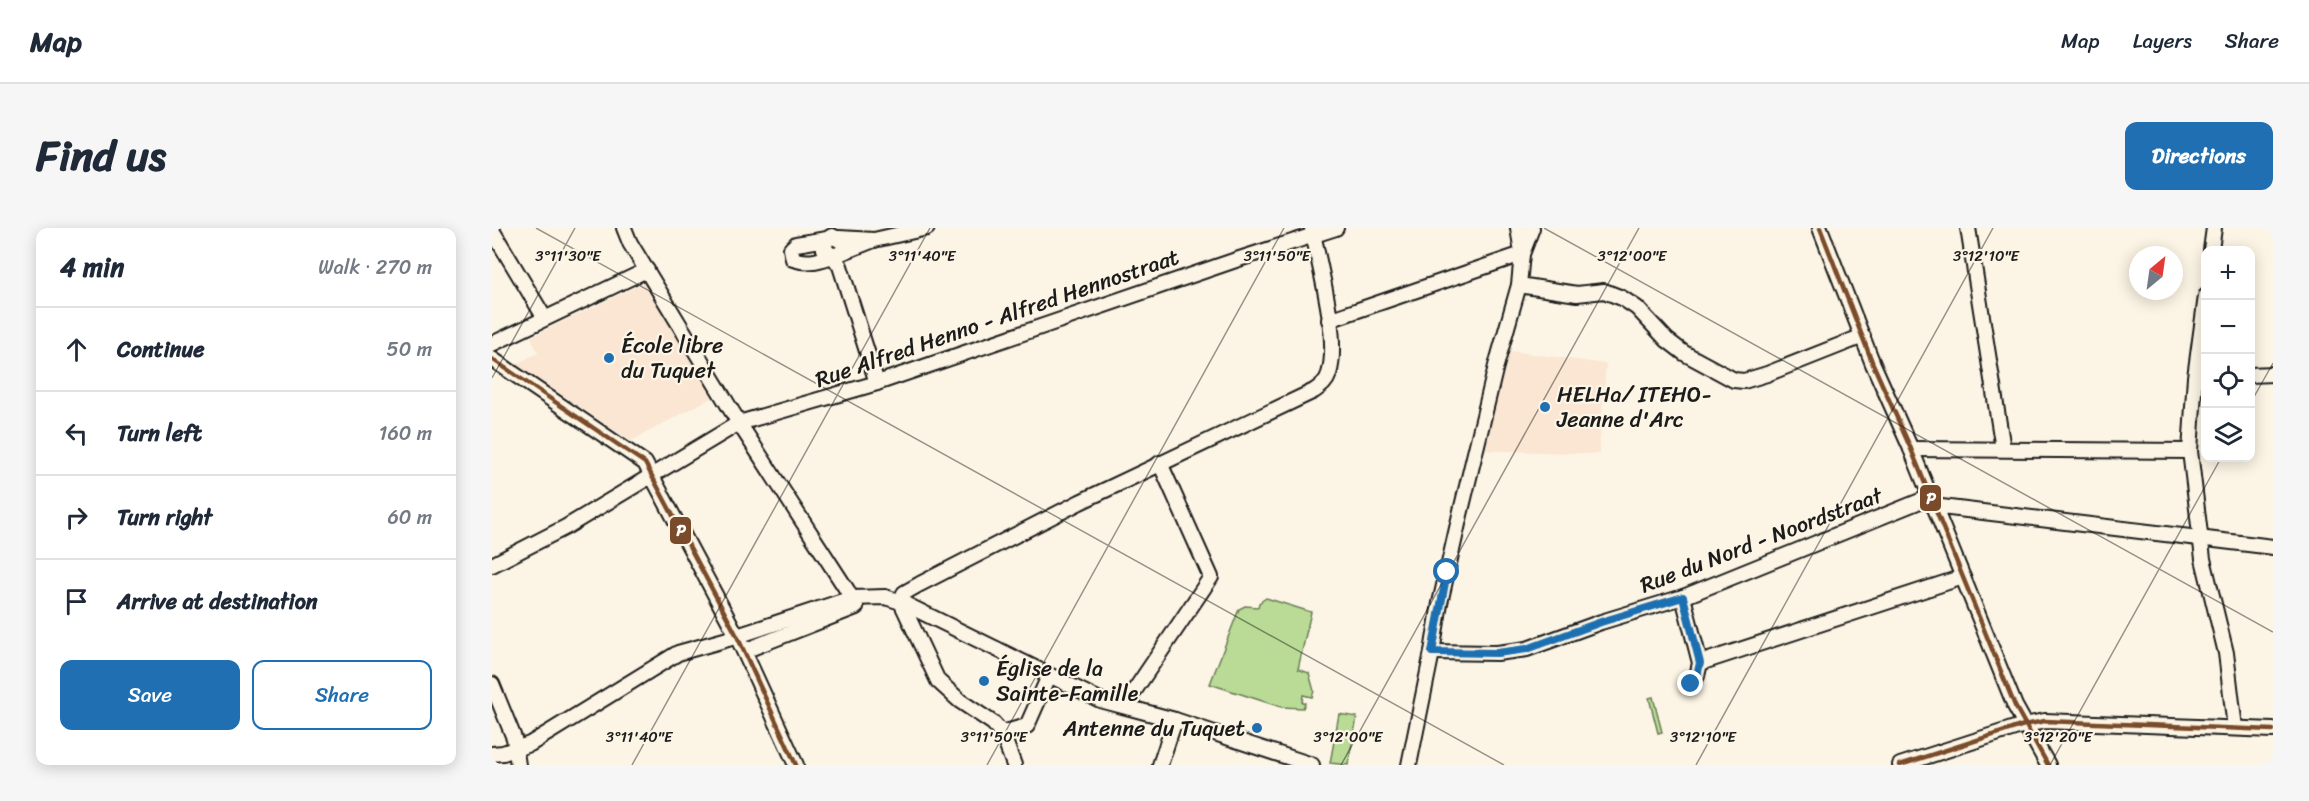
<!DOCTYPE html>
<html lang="en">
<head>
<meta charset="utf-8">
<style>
  :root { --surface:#fff; --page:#f6f6f7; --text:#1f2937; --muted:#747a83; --line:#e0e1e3; --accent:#1f6fb2 }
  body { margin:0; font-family:Sriracha,sans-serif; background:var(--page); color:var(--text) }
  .controls { position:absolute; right:18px; top:18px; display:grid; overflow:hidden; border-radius:12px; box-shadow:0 3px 15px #0003 }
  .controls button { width:54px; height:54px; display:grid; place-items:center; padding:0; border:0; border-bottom:2px solid var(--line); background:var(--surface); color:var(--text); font:30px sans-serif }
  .compass { position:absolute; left:1637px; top:18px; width:54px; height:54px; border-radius:50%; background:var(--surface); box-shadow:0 3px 15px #0003; rotate:29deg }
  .stop { position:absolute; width:18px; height:18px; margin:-14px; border:4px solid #1f6fb2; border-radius:50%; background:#fff }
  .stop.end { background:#1f6fb2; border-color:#fff; box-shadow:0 2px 6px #0008 }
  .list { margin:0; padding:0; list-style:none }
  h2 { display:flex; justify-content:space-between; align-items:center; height:78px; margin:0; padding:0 24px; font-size:26px }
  h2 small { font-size:20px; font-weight:400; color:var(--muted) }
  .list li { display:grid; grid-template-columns:39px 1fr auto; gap:18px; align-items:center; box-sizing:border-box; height:84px; padding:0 24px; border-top:2px solid var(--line) }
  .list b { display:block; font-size:22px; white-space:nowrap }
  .list em { font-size:20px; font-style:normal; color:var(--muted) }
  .actions { display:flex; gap:12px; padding:18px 24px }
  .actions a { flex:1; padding:14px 0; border:2px solid var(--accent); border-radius:12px; text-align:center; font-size:21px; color:var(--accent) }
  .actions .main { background:var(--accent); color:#fff }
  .icon { flex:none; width:33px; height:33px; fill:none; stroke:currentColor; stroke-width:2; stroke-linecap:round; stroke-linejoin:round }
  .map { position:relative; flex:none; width:1781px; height:537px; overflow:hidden; border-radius:12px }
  header { display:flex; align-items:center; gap:36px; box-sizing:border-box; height:84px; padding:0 30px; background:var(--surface); border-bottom:2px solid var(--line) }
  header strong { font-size:28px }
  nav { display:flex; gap:33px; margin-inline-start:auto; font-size:21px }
  .intro { display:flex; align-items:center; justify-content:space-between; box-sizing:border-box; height:144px; padding:0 36px }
  h1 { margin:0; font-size:42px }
  .button { padding:15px 27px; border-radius:12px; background:var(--accent); color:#fff; font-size:21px; font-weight:700 }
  main { display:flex; gap:36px; padding:0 36px }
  aside { flex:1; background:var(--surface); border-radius:12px; box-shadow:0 3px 15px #0003 }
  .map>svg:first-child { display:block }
  .built { fill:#fae6d2 }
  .green { fill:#b9db95; stroke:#6a7c58; stroke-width:1.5 }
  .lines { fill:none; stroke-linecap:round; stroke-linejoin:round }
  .minor-casing { stroke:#1c1c1c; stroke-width:18 }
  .minor { stroke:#fcf5e5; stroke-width:14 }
  .bus-1-casing { stroke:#fcf5e5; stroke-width:9 }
  .bus-1 { stroke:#7a4b2a; stroke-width:4.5 }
  .route { stroke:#1f6fb2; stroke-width:8 }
  .ticks { fill:none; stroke:#1c1c1c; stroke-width:1.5; stroke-opacity:0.45 }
  .poi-dot { fill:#1f6fb2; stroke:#fcf5e5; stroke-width:2 }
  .labels { text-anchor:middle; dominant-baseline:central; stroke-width:4.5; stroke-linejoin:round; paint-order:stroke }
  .street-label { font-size:22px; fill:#1c1c1c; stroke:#fcf5e5 }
  .poi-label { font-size:22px; fill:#1c1c1c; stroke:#fcf5e5; text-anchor:start }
  .ticks-label { font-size:15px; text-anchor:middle; fill:#1c1c1c; stroke:#fcf5e5; stroke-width:4.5; stroke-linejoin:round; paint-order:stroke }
  .line-badge { stroke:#fcf5e5; stroke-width:2 }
  .badge-label { font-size:16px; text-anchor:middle; font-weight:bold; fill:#fff }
</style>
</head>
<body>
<header>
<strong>Map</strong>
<nav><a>Map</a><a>Layers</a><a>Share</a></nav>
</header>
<div class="intro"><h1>Find us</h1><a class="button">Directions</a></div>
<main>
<aside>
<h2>4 min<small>Walk · 270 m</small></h2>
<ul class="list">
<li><svg class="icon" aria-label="ahead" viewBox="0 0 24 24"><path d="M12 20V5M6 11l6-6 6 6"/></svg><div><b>Continue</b></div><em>50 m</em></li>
<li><svg class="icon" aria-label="left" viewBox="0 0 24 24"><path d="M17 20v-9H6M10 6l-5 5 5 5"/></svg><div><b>Turn left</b></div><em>160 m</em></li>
<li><svg class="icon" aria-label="right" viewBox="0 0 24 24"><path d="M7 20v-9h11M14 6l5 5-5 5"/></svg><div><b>Turn right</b></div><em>60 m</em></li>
<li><svg class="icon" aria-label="arrive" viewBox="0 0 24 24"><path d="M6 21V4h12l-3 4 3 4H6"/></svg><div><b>Arrive at destination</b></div></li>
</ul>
<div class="actions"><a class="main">Save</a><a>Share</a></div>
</aside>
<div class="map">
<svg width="1781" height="537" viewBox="0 0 1781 537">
  <rect width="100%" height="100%" fill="#fcf5e5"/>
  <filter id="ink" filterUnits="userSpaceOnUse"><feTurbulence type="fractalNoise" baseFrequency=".0167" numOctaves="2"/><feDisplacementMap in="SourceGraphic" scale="12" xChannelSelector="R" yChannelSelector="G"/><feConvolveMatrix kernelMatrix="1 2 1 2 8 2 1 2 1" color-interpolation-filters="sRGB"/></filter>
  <g filter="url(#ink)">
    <g class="built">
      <polygon points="154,54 223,168 139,213 24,136 46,125 39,109"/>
      <polygon points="1012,122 1114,136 1107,226 983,222"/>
    </g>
    <g class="green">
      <polygon points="774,370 819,384 806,441 817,445 822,463 820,469 811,467 810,474 813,475 811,480 789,479 718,456 747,381 753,378 766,379 767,375"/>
      <polygon points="1161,469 1170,504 1166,505 1157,470"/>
      <polygon points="847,486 865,489 856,537 838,535"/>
    </g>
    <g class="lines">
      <defs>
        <g id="minor">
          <polyline points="132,0 138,15 247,195 355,362 364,379 252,423"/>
          <polyline points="1026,0 1030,24"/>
          <polyline points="1328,0 1381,136 1419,221 1523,478 1556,537"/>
          <polyline points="1476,0 1511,221"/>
          <polyline points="0,2 52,89"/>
          <polyline points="347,10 382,12 349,25"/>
          <path d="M335,11l-31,5 -5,5 2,10c17,6 31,0 48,-6l4,-6 -2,-5 -11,-6 -5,3 -3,10 9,7 7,10 37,117"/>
          <polyline points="382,12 435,0"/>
          <polyline points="1719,22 1722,0"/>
          <polyline points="1027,57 1085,66 1112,63 1130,70 1145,80 1175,112 1192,125 1242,152 1252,153 1275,146 1371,108"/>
          <polyline points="1714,68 1703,149 1698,223 1711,331 1734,425 1743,500"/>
          <polyline points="837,92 1030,26"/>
          <polyline points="0,116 155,42"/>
          <polyline points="0,131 153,235 245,408 304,537"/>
          <polyline points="1758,147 1781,146"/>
          <polyline points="1419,221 1698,223"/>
          <polyline points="1441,278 1781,319"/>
          <polyline points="0,337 74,299 247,195 385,155 744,32 844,0"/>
          <polyline points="1191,369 1208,435 1205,448 1199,456"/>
          <path d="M409,374l3,-9 16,-9 160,-82 234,-111c7,-5 12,-8 15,-17 11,-36 -10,-108 -17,-146"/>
          <polyline points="409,374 446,453 468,473 501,495 510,505 522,537"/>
          <polyline points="940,424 1005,425 1035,421 1109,394 1191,369 1438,269"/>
          <polyline points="1208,435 1471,349"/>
          <polyline points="0,456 22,510 26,537"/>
          <polyline points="632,478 719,349 668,235"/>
          <polyline points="510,505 535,498 557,448"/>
          <polyline points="0,526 11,525 38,516 186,425 236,411 360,370 393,369 409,374 608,472 683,492 820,537"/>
          <polyline points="668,537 683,492"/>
          <polyline points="917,537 940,424 948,375 968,287 1004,138 1027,57 1030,26 1040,0"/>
          <polyline points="1408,537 1532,497 1553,493 1781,502"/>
        </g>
      </defs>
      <use href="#minor" class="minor-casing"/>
      <use href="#minor" class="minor"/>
      <defs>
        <g id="bus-1">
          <polyline points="1328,0 1381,136 1419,221 1523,478 1556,537"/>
          <polyline points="0,131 153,235 245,408 304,537"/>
          <polyline points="1408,537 1532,497 1553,493 1781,502"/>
        </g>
      </defs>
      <use href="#bus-1" class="bus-1-casing"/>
      <use href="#bus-1" class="bus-1"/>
    </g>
  </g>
  <g class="lines" filter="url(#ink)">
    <polyline class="route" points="955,344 940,424 1005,425 1035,421 1109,394 1191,369 1208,435 1205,448 1199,456"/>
  </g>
  <path class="ticks" d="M44,0l968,537M1052,0l729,404M0,150l83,-150M1758,176l23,-41M0,535l4,2M140,537l298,-537M495,537l297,-537M849,537l298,-537M1204,537l297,-537M1558,537l171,-307"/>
  <g class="poi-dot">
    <circle cx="117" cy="130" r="6"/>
    <circle cx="1053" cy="179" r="6"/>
    <circle cx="492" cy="453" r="6"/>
    <circle cx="765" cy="500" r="6"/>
  </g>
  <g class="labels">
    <g class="street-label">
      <text transform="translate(505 90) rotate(-19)">Rue Alfred Henno - Alfred Hennostraat</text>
      <text transform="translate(1269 312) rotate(-21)">Rue du Nord - Noordstraat</text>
    </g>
    <g class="poi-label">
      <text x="129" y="117">École libre<tspan x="129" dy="25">du Tuquet</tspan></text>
      <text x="1065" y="166">HELHa/ ITEHO-<tspan x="1065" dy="25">Jeanne d'Arc</tspan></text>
      <text x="504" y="440">Église de la<tspan x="504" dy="25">Sainte-Famille</tspan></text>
      <text x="753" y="500" text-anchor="end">Antenne du Tuquet</text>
    </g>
  </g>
  <g class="ticks-label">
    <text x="76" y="33">3°11'30"E</text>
    <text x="430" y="33">3°11'40"E</text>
    <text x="785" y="33">3°11'50"E</text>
    <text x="1140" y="33">3°12'00"E</text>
    <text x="1494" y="33">3°12'10"E</text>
    <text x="147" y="514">3°11'40"E</text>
    <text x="502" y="514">3°11'50"E</text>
    <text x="856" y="514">3°12'00"E</text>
    <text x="1211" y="514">3°12'10"E</text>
    <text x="1566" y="514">3°12'20"E</text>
  </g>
  <g class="line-badge">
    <rect x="1427" y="256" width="23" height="28" rx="6" fill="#7a4b2a"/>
    <rect x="177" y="288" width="23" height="29" rx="6" fill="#7a4b2a"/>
  </g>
  <g class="badge-label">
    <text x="1439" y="276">P</text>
    <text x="189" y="308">P</text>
  </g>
</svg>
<div class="controls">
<button>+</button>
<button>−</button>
<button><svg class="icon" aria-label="locate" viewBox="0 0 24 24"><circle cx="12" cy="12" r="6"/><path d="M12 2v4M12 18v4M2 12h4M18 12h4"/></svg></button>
<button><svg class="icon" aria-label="layers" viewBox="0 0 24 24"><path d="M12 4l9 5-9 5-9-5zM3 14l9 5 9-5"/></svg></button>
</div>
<svg class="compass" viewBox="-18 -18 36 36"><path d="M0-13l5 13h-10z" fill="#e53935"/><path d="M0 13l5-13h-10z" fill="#747a83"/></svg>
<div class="stop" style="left:955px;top:344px"></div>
<div class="stop end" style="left:1199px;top:456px"></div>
</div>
</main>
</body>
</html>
